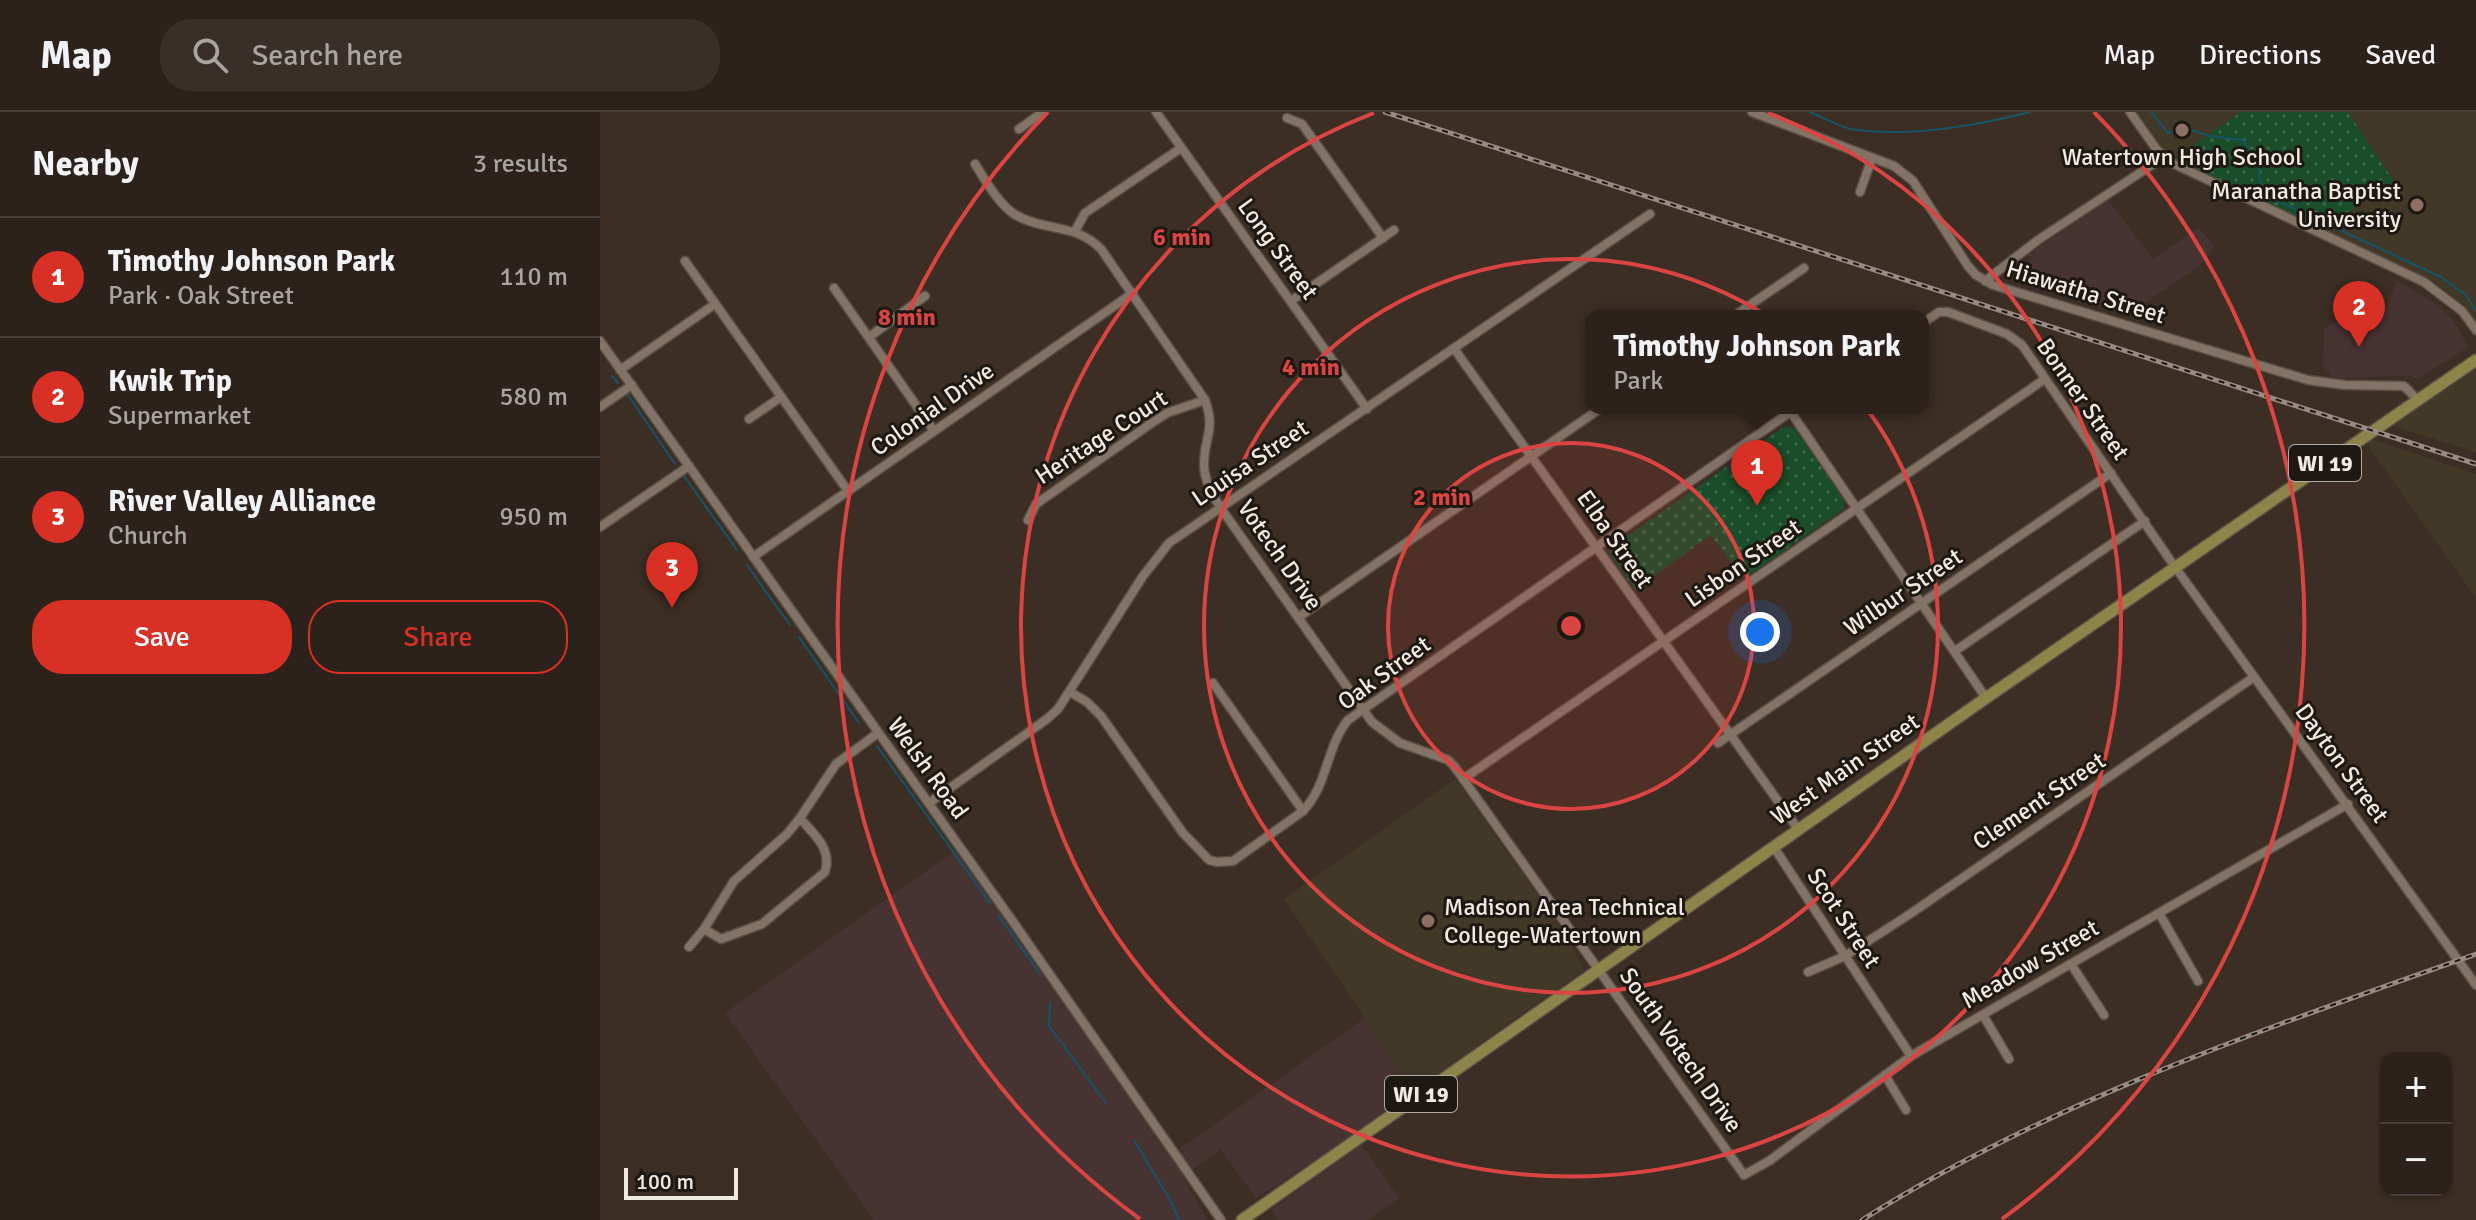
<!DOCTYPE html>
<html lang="en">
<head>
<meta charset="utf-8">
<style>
  :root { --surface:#2d221b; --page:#392f28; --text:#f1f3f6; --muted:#a7a4a3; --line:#483f3a; --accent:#d93025 }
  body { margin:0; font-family:Signika,sans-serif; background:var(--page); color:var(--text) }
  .controls { position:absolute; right:24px; bottom:24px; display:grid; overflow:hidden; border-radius:16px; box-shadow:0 2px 6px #0004 }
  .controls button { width:72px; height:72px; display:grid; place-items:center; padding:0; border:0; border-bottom:2px solid var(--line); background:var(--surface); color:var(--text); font:40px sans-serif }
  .scale { position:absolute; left:24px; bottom:20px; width:114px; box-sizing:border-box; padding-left:8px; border:4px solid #f2e9e2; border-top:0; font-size:22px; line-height:28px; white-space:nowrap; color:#f2e9e2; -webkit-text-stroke:6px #1e1813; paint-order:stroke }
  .you { position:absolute; left:1160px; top:520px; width:28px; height:28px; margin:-20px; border:6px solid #fff; border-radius:50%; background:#1a73e8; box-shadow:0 0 0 12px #1a73e833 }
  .badge { display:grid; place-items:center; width:52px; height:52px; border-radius:50%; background:var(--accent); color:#fff; font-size:26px; font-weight:700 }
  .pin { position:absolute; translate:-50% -66px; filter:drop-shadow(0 2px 4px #0008) }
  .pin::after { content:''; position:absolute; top:42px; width:28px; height:24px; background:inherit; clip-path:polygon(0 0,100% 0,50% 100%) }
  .popup { position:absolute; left:985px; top:198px; width:344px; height:104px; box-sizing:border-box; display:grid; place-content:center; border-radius:16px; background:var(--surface); filter:drop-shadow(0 2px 6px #0005); font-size:26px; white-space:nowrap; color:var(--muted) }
  .popup b { font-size:30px; color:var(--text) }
  .popup::after { content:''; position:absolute; left:50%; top:100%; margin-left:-16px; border:16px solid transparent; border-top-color:var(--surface) }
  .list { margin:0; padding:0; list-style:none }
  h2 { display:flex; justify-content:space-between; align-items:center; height:104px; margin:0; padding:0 32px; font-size:34px }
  h2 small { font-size:26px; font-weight:400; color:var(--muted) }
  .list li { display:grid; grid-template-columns:52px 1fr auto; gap:24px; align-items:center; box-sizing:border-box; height:120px; padding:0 32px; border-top:2px solid var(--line) }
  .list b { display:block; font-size:30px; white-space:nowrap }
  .list p { margin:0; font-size:26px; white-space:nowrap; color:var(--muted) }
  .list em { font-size:26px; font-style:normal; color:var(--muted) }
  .actions { display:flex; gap:16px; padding:24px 32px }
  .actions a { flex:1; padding:18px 0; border:2px solid var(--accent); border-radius:32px; text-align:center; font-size:28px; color:var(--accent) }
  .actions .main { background:var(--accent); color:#fff }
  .icon { flex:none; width:44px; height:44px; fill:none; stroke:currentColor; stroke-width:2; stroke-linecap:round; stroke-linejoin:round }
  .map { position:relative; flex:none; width:1876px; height:1108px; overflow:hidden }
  header { display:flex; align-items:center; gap:48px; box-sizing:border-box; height:112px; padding:0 40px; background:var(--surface); border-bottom:2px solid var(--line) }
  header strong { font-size:38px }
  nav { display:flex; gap:44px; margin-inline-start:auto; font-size:28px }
  .search { width:560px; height:72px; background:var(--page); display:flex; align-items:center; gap:20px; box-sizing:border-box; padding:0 28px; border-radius:32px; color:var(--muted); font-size:30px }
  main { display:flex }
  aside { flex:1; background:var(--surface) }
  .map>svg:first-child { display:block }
  .commercial { fill:#483333 }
  .education { fill:#413827 }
  .park { fill:url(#park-dots) }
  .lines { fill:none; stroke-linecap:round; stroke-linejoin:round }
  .stream { stroke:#145668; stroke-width:2 }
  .minor-casing { stroke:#594d44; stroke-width:11 }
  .major-casing { stroke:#594d44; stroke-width:14 }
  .minor { stroke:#837266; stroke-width:8 }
  .major { stroke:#8d8449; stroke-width:11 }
  .rail-casing { stroke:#978b83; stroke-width:5 }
  .rail { stroke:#1e1813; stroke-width:2; stroke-dasharray:6; stroke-linecap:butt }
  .ring { fill:none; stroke:#da4544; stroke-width:4 }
  .education-dot { fill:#8d6e63; stroke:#1e1813; stroke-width:3 }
  .labels { text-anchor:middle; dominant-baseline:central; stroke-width:6; stroke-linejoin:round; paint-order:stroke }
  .shield { fill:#1e1813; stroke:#b2aaa4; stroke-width:2 }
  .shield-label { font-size:22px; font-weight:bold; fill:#f2e9e2 }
  .poi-label { font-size:24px; fill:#f2e9e2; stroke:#1e1813 }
  .street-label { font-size:24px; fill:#f2e9e2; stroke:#1e1813 }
  .centre { fill:#da4544; stroke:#1e1813; stroke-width:4 }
  .ring-label { font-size:24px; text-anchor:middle; font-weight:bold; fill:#da4544; stroke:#1e1813; stroke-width:6; stroke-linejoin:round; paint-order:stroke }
</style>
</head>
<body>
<header>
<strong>Map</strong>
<div class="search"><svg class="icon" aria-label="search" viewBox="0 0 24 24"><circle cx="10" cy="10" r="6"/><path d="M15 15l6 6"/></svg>Search here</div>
<nav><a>Map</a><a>Directions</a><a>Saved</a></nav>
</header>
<main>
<aside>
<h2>Nearby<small>3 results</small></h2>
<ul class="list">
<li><span class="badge">1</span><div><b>Timothy Johnson Park</b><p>Park · Oak Street</p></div><em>110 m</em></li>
<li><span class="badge">2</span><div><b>Kwik Trip</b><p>Supermarket</p></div><em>580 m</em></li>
<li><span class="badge">3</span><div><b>River Valley Alliance</b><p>Church</p></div><em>950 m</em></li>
</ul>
<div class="actions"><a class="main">Save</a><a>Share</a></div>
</aside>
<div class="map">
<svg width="1876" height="1108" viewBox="0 0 1876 1108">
  <defs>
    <pattern id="park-dots" width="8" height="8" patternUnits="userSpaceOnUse" patternTransform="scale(2)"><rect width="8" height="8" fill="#1a4d29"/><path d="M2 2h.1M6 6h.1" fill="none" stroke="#3c6748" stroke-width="1.8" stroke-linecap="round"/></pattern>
  </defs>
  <rect width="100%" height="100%" fill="#3c2e24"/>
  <g class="commercial">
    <polygon points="1508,88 1553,147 1598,116 1615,134 1600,154 1536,197 1536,204 1429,175 1431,157 1428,143"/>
    <polygon points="1797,169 1837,192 1854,209 1868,235 1818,267 1812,264 1798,264 1734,266 1723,254 1724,217 1755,198 1786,196"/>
    <polygon points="356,738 571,1043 765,906 814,978 720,1045 656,1086 621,1038 583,1064 607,1108 274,1108 125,901"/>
    <polygon points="762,1033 799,1086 767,1108 679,1108 671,1098"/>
  </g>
  <g class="education">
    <polygon points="1536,0 1641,0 1574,47 1560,36"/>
    <polygon points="1748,0 1876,0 1876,208 1862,191 1829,167 1723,118 1794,68"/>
    <polygon points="1876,257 1876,340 1790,313"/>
    <polygon points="1771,327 1876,362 1876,486 1766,331"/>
    <polygon points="855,667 967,824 984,858 814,978 684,787"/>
  </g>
  <g class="park">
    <polygon points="1641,0 1748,0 1794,69 1723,118 1574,47"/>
    <polygon points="1185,314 1196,317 1243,387 1245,392 1242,398 1144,467 1111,423 1035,478 1011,444 1009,440 1013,434"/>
  </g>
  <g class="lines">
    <g class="stream">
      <path d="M1210,0c14,6 31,16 46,18 57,7 119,-4 174,-18"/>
      <polyline points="1551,0 1568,21 1585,16 1610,24 1643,28 1659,52 1660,68 1669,85 1841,165 1866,183 1876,199"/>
      <polyline points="12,264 18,271"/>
      <polyline points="28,283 75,352"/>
      <polyline points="84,364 137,438"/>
      <polyline points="147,453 190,513"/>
      <polyline points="199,525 259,611"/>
      <polyline points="277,634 390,791"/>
      <polyline points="399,804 440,862"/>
      <polyline points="450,891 449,914 506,991"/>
      <polyline points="534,1028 570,1088 579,1108"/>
    </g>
    <defs>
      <g id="minor">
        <polyline points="556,0 767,297"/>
        <polyline points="1152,0 1294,54 1313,69 1368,154 1376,163 1393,173 1708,268 1745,273 1804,274 1817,287"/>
        <polyline points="1530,0 1557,38 1572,51 1824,170 1862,199 1876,218"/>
        <polyline points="687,6 702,12 783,126"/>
        <polyline points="419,17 443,0"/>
        <path d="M375,52c11,17 22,38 39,50 30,18 60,8 87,35l104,151c11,30 -1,37 -1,64 0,16 8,30 16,43l152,215 28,21 48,17 6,6 290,409 25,-14 142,-105 437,-252"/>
        <polyline points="1260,80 1272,46"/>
        <polyline points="475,119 485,101 581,36"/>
        <polyline points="85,149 248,379"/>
        <polyline points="1385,169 1438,128 1564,45"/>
        <polyline points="234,176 334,319"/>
        <polyline points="691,189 794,118"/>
        <polyline points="1134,204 1204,156"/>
        <polyline points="1323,211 1339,200 1348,200 1407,222 1422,233 1575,455 1876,873"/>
        <polyline points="269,225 325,184"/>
        <polyline points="0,229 416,814 621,1108"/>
        <polyline points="855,238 1198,717"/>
        <polyline points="20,258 115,192"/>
        <polyline points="0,295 32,273"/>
        <polyline points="1188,296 1386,586"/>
        <polyline points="149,307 181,285"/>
        <polyline points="428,408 436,392 553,310 567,301 605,288"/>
        <polyline points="0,415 89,354"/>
        <polyline points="153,445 533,181"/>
        <polyline points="699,505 1001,296"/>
        <polyline points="1355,539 1545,409"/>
        <polyline points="613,571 703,699"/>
        <path d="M470,580l17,10 14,14 82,117 26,27 8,2 16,-1 70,-50c25,-26 23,-64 45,-91l448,-312"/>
        <polyline points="1118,631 1511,361"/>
        <polyline points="863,667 1445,267"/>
        <polyline points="329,691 447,607 458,597 543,464 569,431 1050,102"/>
        <polyline points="1173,734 1311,944"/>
        <polyline points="1559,801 1598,869"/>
        <path d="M104,817l17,10 41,-15 63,-52c7,-24 -10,-36 -25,-54"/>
        <polyline points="89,835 104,817 134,769 187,722 200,706 236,652 278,621"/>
        <polyline points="1471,852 1504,903"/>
        <polyline points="1208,860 1245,844 1310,802 1654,565"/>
        <polyline points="1383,903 1409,947"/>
        <polyline points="1285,963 1306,998"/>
      </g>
      <polyline id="major" points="642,1108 1386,586 1876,248"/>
    </defs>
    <use href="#minor" class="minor-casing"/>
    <use href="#major" class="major-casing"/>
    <use href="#minor" class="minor"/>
    <use href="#major" class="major"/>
    <defs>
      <g id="rail">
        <polyline points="785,0 1876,352"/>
        <path d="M1262,1108c190,-120 403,-191 614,-266"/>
      </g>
    </defs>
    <use href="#rail" class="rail-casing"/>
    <use href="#rail" class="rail"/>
  </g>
  <circle cx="971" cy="514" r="183" fill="#da4544" fill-opacity=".12"/>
  <g class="ring">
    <circle cx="971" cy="514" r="183"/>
    <circle cx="971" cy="514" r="367"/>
    <path d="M1168 1A550 550 0 1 1 774 1"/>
    <path d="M540 1107A733 733 0 0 1 448 0M1494 0A733 733 0 0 1 1402 1107"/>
  </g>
  <g class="education-dot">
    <circle cx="1582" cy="18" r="8"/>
    <circle cx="1817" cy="93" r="8"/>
    <circle cx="828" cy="809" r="8"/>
  </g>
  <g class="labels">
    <g class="shield">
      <rect x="1689" y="333" width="72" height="36" rx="6"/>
      <rect x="785" y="964" width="72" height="36" rx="6"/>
    </g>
    <g class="shield-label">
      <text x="1725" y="351">WI 19</text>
      <text x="821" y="982">WI 19</text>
    </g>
    <g class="poi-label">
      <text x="1582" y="45">Watertown High School</text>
      <text x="1801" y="79" text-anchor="end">Maranatha Baptist<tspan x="1801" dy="28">University</tspan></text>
      <text x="844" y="795" text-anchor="start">Madison Area Technical<tspan x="844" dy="28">College-Watertown</tspan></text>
    </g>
    <g class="street-label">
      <text transform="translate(678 137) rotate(54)">Long Street</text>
      <text transform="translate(1486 180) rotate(17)">Hiawatha Street</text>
      <text transform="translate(1483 287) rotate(55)">Bonner Street</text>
      <text transform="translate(332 297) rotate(-35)">Colonial Drive</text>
      <text transform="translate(501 325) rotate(-33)">Heritage Court</text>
      <text transform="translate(650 351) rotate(-34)">Louisa Street</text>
      <text transform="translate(1015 427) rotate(55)">Elba Street</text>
      <text transform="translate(680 443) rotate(55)">Votech Drive</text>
      <text transform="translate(1143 451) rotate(-35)">Lisbon Street</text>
      <text transform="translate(1303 480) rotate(-34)">Wilbur Street</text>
      <text transform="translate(784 561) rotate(-36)">Oak Street</text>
      <text transform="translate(1742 651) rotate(54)">Dayton Street</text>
      <text transform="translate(328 656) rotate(54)">Welsh Road</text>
      <text transform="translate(1245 657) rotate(-35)">West Main Street</text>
      <text transform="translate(1439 689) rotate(-34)">Clement Street</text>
      <text transform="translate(1244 806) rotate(57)">Scot Street</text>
      <text transform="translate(1430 852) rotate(-30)">Meadow Street</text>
      <text transform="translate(1081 938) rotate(55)">South Votech Drive</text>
    </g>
  </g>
  <circle cx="971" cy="514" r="12" class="centre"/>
  <g class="ring-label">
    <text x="582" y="133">6 min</text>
    <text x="307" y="213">8 min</text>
    <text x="711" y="263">4 min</text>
    <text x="842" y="393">2 min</text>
  </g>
</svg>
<div class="controls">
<button>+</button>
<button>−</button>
</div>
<div class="scale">100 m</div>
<div class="you"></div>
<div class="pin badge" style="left:1157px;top:394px">1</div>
<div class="popup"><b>Timothy Johnson Park</b>Park</div>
<div class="pin badge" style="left:1759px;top:235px">2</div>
<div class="pin badge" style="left:72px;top:496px">3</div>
</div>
</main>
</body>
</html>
